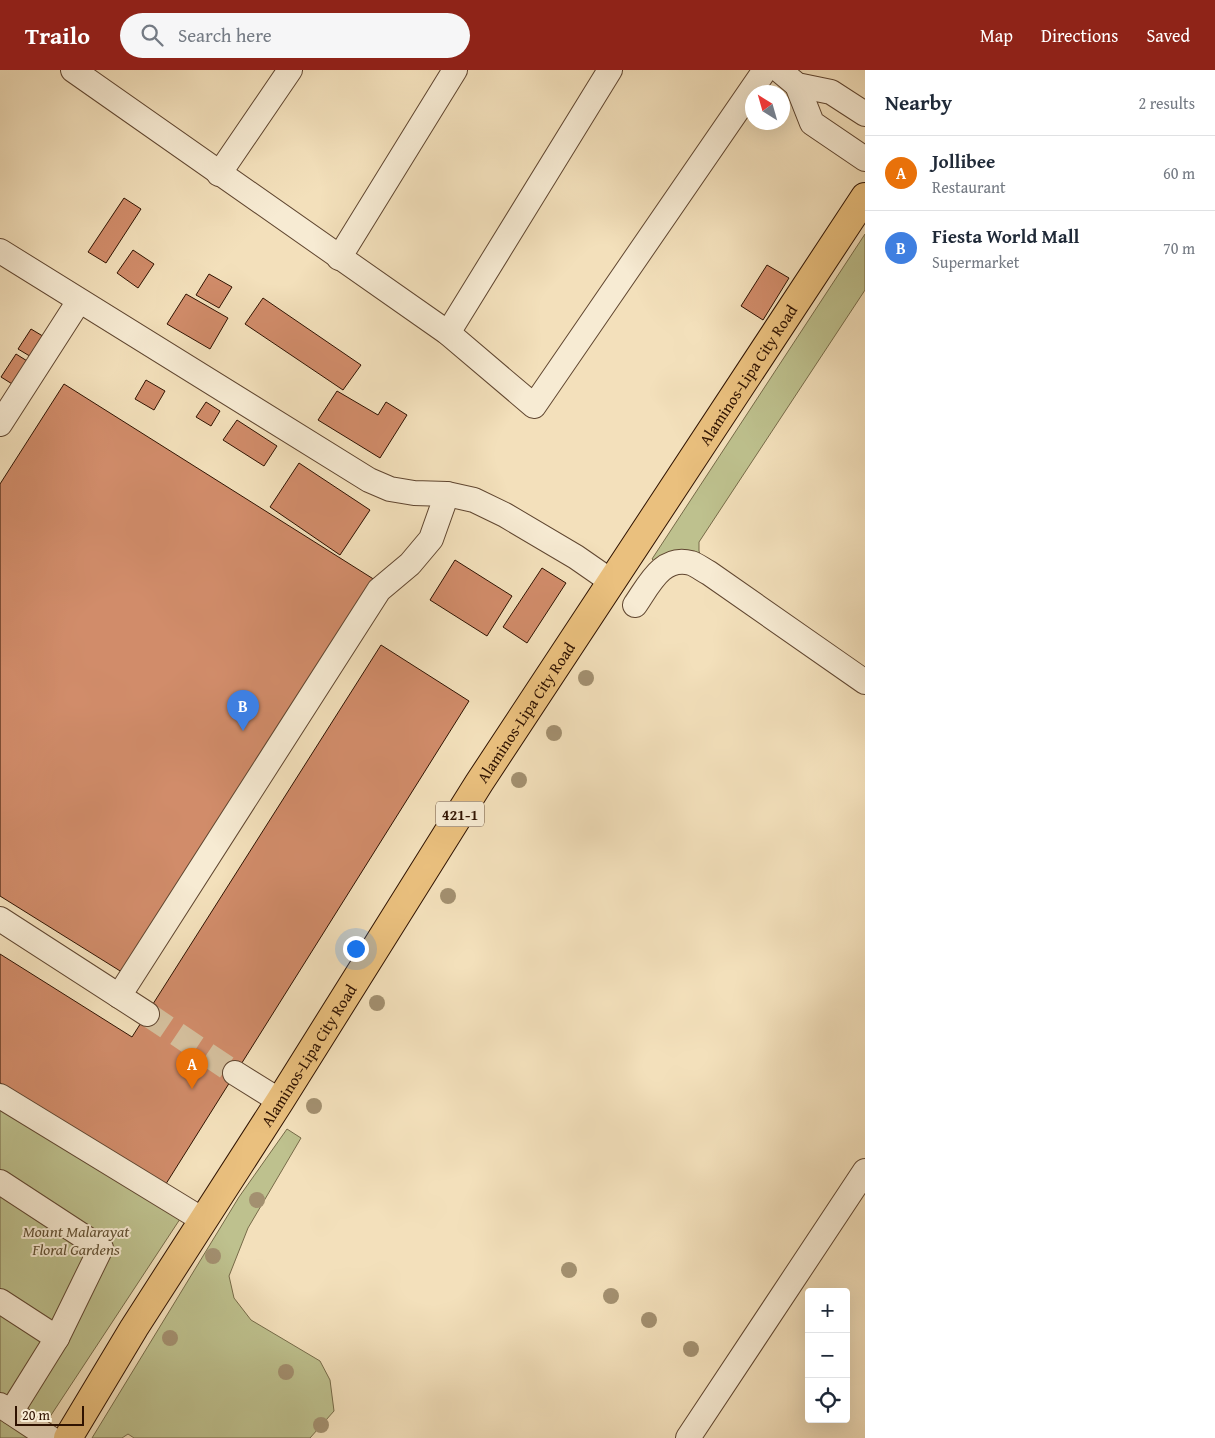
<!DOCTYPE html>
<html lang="en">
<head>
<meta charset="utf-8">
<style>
  :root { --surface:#fff; --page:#f6f6f7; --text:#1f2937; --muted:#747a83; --line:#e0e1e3; --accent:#8f2418 }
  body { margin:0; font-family:"Gentium Book Plus",serif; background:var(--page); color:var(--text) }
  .controls { position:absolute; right:15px; bottom:15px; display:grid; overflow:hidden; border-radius:5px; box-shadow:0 5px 20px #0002 }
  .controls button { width:45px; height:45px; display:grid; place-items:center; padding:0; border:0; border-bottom:1px solid var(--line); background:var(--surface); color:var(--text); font:25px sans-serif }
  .compass { position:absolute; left:745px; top:15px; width:45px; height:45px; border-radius:50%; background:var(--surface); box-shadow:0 5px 20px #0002; rotate:323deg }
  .scale { position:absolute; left:15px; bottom:12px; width:69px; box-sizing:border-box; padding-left:5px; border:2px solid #2f1201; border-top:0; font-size:14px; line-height:18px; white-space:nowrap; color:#2f1201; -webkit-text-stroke:4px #f7ebd3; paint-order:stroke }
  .you { position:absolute; left:355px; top:878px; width:18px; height:18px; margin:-12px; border:4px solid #fff; border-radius:50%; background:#1a73e8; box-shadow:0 0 0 8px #1a73e833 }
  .badge { display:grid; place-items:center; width:32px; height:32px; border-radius:50%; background:var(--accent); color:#fff; font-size:16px; font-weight:700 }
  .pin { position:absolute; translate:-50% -41px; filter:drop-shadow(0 1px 2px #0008) }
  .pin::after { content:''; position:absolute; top:26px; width:18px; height:15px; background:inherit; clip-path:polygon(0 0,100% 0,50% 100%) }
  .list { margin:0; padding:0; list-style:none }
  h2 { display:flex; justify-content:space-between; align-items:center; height:65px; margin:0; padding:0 20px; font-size:21px }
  h2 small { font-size:16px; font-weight:400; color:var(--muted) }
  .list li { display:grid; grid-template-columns:32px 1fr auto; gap:15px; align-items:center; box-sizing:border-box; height:75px; padding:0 20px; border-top:1px solid var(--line) }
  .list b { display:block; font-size:19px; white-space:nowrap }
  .list p { margin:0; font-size:16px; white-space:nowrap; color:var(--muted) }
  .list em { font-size:16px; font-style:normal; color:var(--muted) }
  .icon { flex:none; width:28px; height:28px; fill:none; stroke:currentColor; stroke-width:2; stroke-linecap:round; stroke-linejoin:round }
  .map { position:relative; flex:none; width:865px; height:1368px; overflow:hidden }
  header { display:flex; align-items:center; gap:30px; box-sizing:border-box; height:70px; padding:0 25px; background:var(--accent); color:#fff }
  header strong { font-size:24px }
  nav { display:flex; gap:28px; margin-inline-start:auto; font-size:18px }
  .search { width:350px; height:45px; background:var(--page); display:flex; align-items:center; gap:12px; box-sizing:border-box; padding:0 18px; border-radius:28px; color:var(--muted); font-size:19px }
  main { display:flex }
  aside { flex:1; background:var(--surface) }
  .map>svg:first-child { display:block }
  .green { fill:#bec18e; stroke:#766a48 }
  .building { fill:#d18c6a; stroke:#2f1201 }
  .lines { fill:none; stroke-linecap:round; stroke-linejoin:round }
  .minor-tunnel { stroke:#d6c19f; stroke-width:24; stroke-dasharray:24 12; stroke-linecap:butt }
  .minor-casing { stroke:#604630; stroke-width:26 }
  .major-casing { stroke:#2f1201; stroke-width:30 }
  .minor { stroke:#f7ebd3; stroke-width:24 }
  .major { stroke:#eac07e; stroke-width:28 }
  .tree { fill:#a39070 }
  .labels { text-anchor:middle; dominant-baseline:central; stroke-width:4; stroke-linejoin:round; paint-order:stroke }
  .shield { fill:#f7ebd3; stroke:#6b5340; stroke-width:1 }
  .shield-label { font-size:15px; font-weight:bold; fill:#2f1201 }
  .street-label { font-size:16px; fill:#2f1201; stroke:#f7ebd3 }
  .park-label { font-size:16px; font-style:italic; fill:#614f32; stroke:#f7ebd3 }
</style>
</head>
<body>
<header>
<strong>Trailo</strong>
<div class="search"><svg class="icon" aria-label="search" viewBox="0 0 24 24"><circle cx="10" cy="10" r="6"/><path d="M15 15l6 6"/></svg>Search here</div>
<nav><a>Map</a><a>Directions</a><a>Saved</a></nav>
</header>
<main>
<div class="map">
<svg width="865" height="1368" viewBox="0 0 865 1368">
  <rect width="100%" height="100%" fill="#f3e0bb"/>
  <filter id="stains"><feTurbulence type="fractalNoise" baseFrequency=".004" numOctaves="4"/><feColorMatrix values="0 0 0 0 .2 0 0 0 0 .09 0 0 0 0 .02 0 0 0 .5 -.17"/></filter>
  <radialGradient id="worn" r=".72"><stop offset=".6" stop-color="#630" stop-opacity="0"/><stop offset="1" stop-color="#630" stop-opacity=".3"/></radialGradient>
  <g class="green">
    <polygon points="865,164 865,220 699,472 699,481 702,490 656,493 652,489"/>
    <polygon points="0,1036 182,1146 36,1368 0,1368"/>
    <polygon points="287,1059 301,1068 248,1158 229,1206 234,1228 251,1250 320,1291 330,1310 334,1341 310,1368 134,1368 128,1364 122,1368 92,1368 239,1127"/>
  </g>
  <g class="building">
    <polygon points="124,128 141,139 106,193 88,182"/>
    <polygon points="133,180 154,194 138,218 117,203"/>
    <polygon points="767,195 789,208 763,250 741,236"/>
    <polygon points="209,204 232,217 219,238 196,225"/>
    <polygon points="186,224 228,248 210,279 167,254"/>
    <polygon points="263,228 361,295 343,320 245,254"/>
    <polygon points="31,259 51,271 38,291 18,279"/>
    <polygon points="16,284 32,294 17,317 1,307"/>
    <polygon points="146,310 165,321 154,340 135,329"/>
    <polygon points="64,314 375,510 125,904 0,826 0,414"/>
    <polygon points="337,321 378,345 386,332 407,345 380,388 318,350"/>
    <polygon points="206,332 220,341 211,356 196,347"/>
    <polygon points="237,350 277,376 264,396 223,370"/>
    <polygon points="299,393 370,440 340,485 270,437"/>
    <polygon points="455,490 512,526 487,566 430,530"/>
    <polygon points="542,498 566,513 527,573 503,557"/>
    <polygon points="381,575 469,631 164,1117 0,1013 0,884 132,967"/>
  </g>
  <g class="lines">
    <polyline class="minor-tunnel" points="147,944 235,1003"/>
    <defs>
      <g id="minor">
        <polyline points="73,0 448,263 534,336 765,0"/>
        <polyline points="779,0 797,15 831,22 865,44"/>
        <polyline points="797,15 812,53 865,89"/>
        <polyline points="219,104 290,0"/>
        <polyline points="0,181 369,410 390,419 414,423 447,424 474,430 505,445 576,487 612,512"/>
        <polyline points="339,188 455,0"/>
        <polyline points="448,263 610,0"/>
        <polyline points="0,354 79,231"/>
        <path d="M635,535c14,-20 27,-50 56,-42 6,2 12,7 18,10l156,109"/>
        <polyline points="0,849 147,944"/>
        <polyline points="119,926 379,520 410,494 431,469 447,424"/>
        <polyline points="235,1003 280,1031"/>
        <polyline points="0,1026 203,1150"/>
        <polyline points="0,1112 101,1178 57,1268 11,1342"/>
        <polyline points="0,1231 57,1268"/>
        <polyline points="0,1335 50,1368"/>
        <polyline points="688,1368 865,1101"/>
      </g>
      <g id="major">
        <path id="s1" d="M68,1368l66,-110 146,-227 199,-318 386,-586"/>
      </g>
    </defs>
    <use href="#minor" class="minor-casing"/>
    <use href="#major" class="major-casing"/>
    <use href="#minor" class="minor"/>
    <use href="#major" class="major"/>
  </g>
  <g class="tree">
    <circle cx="586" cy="608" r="8"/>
    <circle cx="554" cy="663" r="8"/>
    <circle cx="519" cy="710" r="8"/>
    <circle cx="448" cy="826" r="8"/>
    <circle cx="377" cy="933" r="8"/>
    <circle cx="314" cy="1036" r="8"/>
    <circle cx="257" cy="1130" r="8"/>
    <circle cx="213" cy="1186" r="8"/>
    <circle cx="569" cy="1200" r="8"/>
    <circle cx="611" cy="1226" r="8"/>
    <circle cx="649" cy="1250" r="8"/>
    <circle cx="170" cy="1268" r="8"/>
    <circle cx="691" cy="1279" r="8"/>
    <circle cx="286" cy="1302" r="8"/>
    <circle cx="321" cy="1355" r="8"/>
  </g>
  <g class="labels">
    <rect class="shield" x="436" y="731.5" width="48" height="25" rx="4"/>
    <g class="shield-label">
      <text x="460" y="744">421-1</text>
    </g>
    <g class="street-label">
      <text stroke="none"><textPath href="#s1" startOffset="1262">Alaminos-Lipa City Road</textPath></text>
      <text stroke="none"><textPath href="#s1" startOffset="858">Alaminos-Lipa City Road</textPath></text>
      <text stroke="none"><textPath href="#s1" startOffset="452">Alaminos-Lipa City Road</textPath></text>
    </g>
    <g class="park-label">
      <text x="76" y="1161">Mount Malarayat<tspan x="76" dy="18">Floral Gardens</tspan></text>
    </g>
  </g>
  <rect width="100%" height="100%" filter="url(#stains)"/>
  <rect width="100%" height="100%" fill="url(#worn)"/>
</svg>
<div class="controls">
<button>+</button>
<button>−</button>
<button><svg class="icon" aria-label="locate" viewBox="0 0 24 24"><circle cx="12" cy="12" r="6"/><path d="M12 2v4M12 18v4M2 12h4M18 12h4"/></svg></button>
</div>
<svg class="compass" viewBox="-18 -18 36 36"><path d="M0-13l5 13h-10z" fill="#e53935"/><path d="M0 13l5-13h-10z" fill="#747a83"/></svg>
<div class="scale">20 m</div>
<div class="you"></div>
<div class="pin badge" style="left:192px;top:1019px;background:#e8710a">A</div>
<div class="pin badge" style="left:243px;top:661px;background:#3f7fe0">B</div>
</div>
<aside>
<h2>Nearby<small>2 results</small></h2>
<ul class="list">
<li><span class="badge" style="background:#e8710a">A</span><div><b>Jollibee</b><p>Restaurant</p></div><em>60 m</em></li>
<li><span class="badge" style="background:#3f7fe0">B</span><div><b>Fiesta World Mall</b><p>Supermarket</p></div><em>70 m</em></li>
</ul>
</aside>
</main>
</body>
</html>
